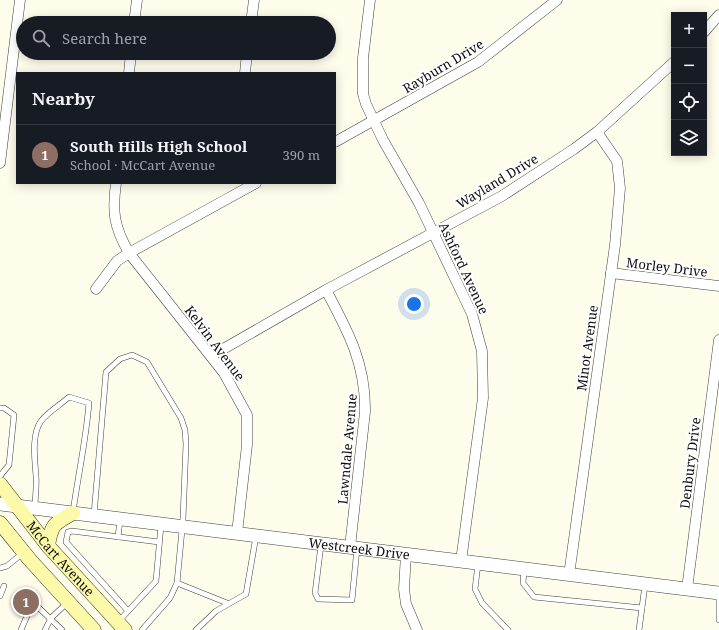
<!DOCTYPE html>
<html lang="en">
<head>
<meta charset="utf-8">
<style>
  :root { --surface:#171b24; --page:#242831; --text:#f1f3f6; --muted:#9ea1a6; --line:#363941; --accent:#db2777 }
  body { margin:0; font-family:"Noto Serif",serif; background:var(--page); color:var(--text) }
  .controls { position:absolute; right:12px; top:12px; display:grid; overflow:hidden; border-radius:0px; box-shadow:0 2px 10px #0003 }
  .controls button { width:36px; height:36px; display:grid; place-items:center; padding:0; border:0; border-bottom:1px solid var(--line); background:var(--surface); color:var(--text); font:20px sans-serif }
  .you { position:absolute; left:414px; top:304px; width:14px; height:14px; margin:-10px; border:3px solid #fff; border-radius:50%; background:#1a73e8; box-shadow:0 0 0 6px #1a73e833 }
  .badge { display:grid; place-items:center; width:26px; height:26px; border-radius:50%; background:var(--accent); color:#fff; font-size:13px; font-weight:700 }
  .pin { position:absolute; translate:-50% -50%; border:2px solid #fff; box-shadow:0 1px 4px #0006 }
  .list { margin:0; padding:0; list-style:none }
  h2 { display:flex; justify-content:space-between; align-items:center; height:52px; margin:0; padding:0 16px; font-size:17px }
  h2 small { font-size:13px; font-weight:400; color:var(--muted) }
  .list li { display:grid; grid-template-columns:26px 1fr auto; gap:12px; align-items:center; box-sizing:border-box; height:60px; padding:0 16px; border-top:1px solid var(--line) }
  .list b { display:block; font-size:15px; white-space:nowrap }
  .list p { margin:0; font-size:13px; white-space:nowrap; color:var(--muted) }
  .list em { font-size:13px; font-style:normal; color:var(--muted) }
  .icon { flex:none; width:22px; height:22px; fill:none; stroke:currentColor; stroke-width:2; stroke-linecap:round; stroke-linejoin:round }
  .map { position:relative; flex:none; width:719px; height:630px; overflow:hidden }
  .search { position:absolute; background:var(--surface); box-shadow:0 2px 10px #0003; left:16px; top:16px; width:320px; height:44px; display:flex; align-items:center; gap:10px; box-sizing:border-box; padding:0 14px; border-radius:22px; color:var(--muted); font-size:15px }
  .panel { position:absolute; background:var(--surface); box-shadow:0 2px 10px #0003; left:16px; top:72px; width:320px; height:112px; border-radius:0px }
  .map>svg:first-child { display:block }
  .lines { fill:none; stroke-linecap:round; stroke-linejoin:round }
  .service-casing { stroke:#3f3f3f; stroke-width:6 }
  .minor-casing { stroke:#3f3f3f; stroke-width:11 }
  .tertiary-casing { stroke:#3f3f3f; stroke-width:14 }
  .secondary-casing { stroke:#2e2e2e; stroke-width:15 }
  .service { stroke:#fff; stroke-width:5 }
  .minor { stroke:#fff; stroke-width:10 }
  .tertiary { stroke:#fff; stroke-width:13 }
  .secondary { stroke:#fcf9a8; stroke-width:14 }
  .labels { text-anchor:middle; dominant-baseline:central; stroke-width:4; stroke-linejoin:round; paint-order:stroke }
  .street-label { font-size:13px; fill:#0c0c0c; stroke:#fff }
</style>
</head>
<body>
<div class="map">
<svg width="719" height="630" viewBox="0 0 719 630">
  <rect width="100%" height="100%" fill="#fefceb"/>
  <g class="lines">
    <defs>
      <g id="service">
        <polyline points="0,408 4,408 14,415 9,465 0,476"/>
        <path d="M35,507c0,-10 2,-21 1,-31 -1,-15 -5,-41 5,-55 7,-9 19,-16 28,-24l20,6c-3,37 -11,73 -16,109"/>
        <polyline points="94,515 106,372 120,359 132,355 147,362 181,418 185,430 186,444 183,519 177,583 170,598 142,630"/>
        <polyline points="118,537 120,520"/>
        <polyline points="321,545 315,593 318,599 352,600 357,548"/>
        <polyline points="478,564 475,589 482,603 508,630"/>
        <polyline points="0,568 7,566 23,553"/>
        <polyline points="524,569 523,583 534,597 642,608"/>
        <polyline points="177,583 227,603"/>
        <polyline points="719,593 719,620"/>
        <polyline points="0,596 4,586"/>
        <polyline points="128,611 66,542 68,532 72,531 159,542"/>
        <polyline points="118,622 156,581 161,525"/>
        <polyline points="21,630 32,604 38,607 62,630"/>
        <polyline points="45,630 51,618 68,602"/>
        <polyline points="196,630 216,611 246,594 256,536"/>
        <polyline points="639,630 645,585"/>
      </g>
      <g id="minor">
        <polyline points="370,0 363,58 363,94 366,104 383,140 419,203 472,314 482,351 483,398 461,561"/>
        <polyline points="134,23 137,0"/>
        <polyline points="251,23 254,0"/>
        <polyline points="704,32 719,15"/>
        <polyline points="129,73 131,53"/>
        <polyline points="245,73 247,53"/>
        <polyline points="335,142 478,62 557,0"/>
        <polyline points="0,163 20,0"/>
        <path d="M116,183c-4,29 -2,44 13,70l95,120 23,42v30l-10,88"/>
        <polyline points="611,273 719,286"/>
        <polyline points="96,289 117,261 129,253 256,183"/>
        <path d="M326,290c22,41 40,74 39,122l-15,135"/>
        <polyline points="211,356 326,290 502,196 574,149 597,132 674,62"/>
        <polyline points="406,554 404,589 406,604 417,630"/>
        <polyline points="569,575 615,245 620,188 617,161 597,132"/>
        <polyline points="687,589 719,340"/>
      </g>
      <g id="tertiary">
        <path id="s1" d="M0,504l719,89"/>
      </g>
      <g id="secondary">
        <path id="s2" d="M0,484l48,62 77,84"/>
        <polyline points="0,523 30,560 94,630"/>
        <path d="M48,546c3,-21 6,-23 25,-33"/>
      </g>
    </defs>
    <use href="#service" class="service-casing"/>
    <use href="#minor" class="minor-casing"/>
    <use href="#tertiary" class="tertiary-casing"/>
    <use href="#secondary" class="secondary-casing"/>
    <use href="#service" class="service"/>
    <use href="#minor" class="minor"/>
    <use href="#tertiary" class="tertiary"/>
    <use href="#secondary" class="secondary"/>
  </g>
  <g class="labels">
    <g class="street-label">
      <text transform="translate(443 66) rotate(-31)">Rayburn Drive</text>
      <text transform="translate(497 181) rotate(-31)">Wayland Drive</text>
      <text transform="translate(667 267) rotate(7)">Morley Drive</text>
      <text transform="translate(464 268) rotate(65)">Ashford Avenue</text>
      <text transform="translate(215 343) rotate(53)">Kelvin Avenue</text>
      <text transform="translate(587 348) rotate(-82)">Minot Avenue</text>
      <text transform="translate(347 449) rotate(-85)">Lawndale Avenue</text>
      <text transform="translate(690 463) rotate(-83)">Denbury Drive</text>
      <text stroke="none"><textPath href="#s1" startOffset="362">Westcreek Drive</textPath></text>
      <text stroke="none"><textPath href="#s2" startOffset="96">McCart Avenue</textPath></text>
    </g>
  </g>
</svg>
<div class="controls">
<button>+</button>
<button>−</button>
<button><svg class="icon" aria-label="locate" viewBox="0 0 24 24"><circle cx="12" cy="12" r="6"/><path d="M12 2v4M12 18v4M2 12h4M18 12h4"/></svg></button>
<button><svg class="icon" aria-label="layers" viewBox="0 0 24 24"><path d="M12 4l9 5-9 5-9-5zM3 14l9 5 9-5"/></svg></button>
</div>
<div class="you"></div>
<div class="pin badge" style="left:26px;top:602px;background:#8d6e63">1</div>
<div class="search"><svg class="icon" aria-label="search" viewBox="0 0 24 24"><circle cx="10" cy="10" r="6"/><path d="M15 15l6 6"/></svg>Search here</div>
<section class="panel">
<h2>Nearby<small></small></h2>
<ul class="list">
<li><span class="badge" style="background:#8d6e63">1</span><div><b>South Hills High School</b><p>School · McCart Avenue</p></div><em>390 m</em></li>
</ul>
</section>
</div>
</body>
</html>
